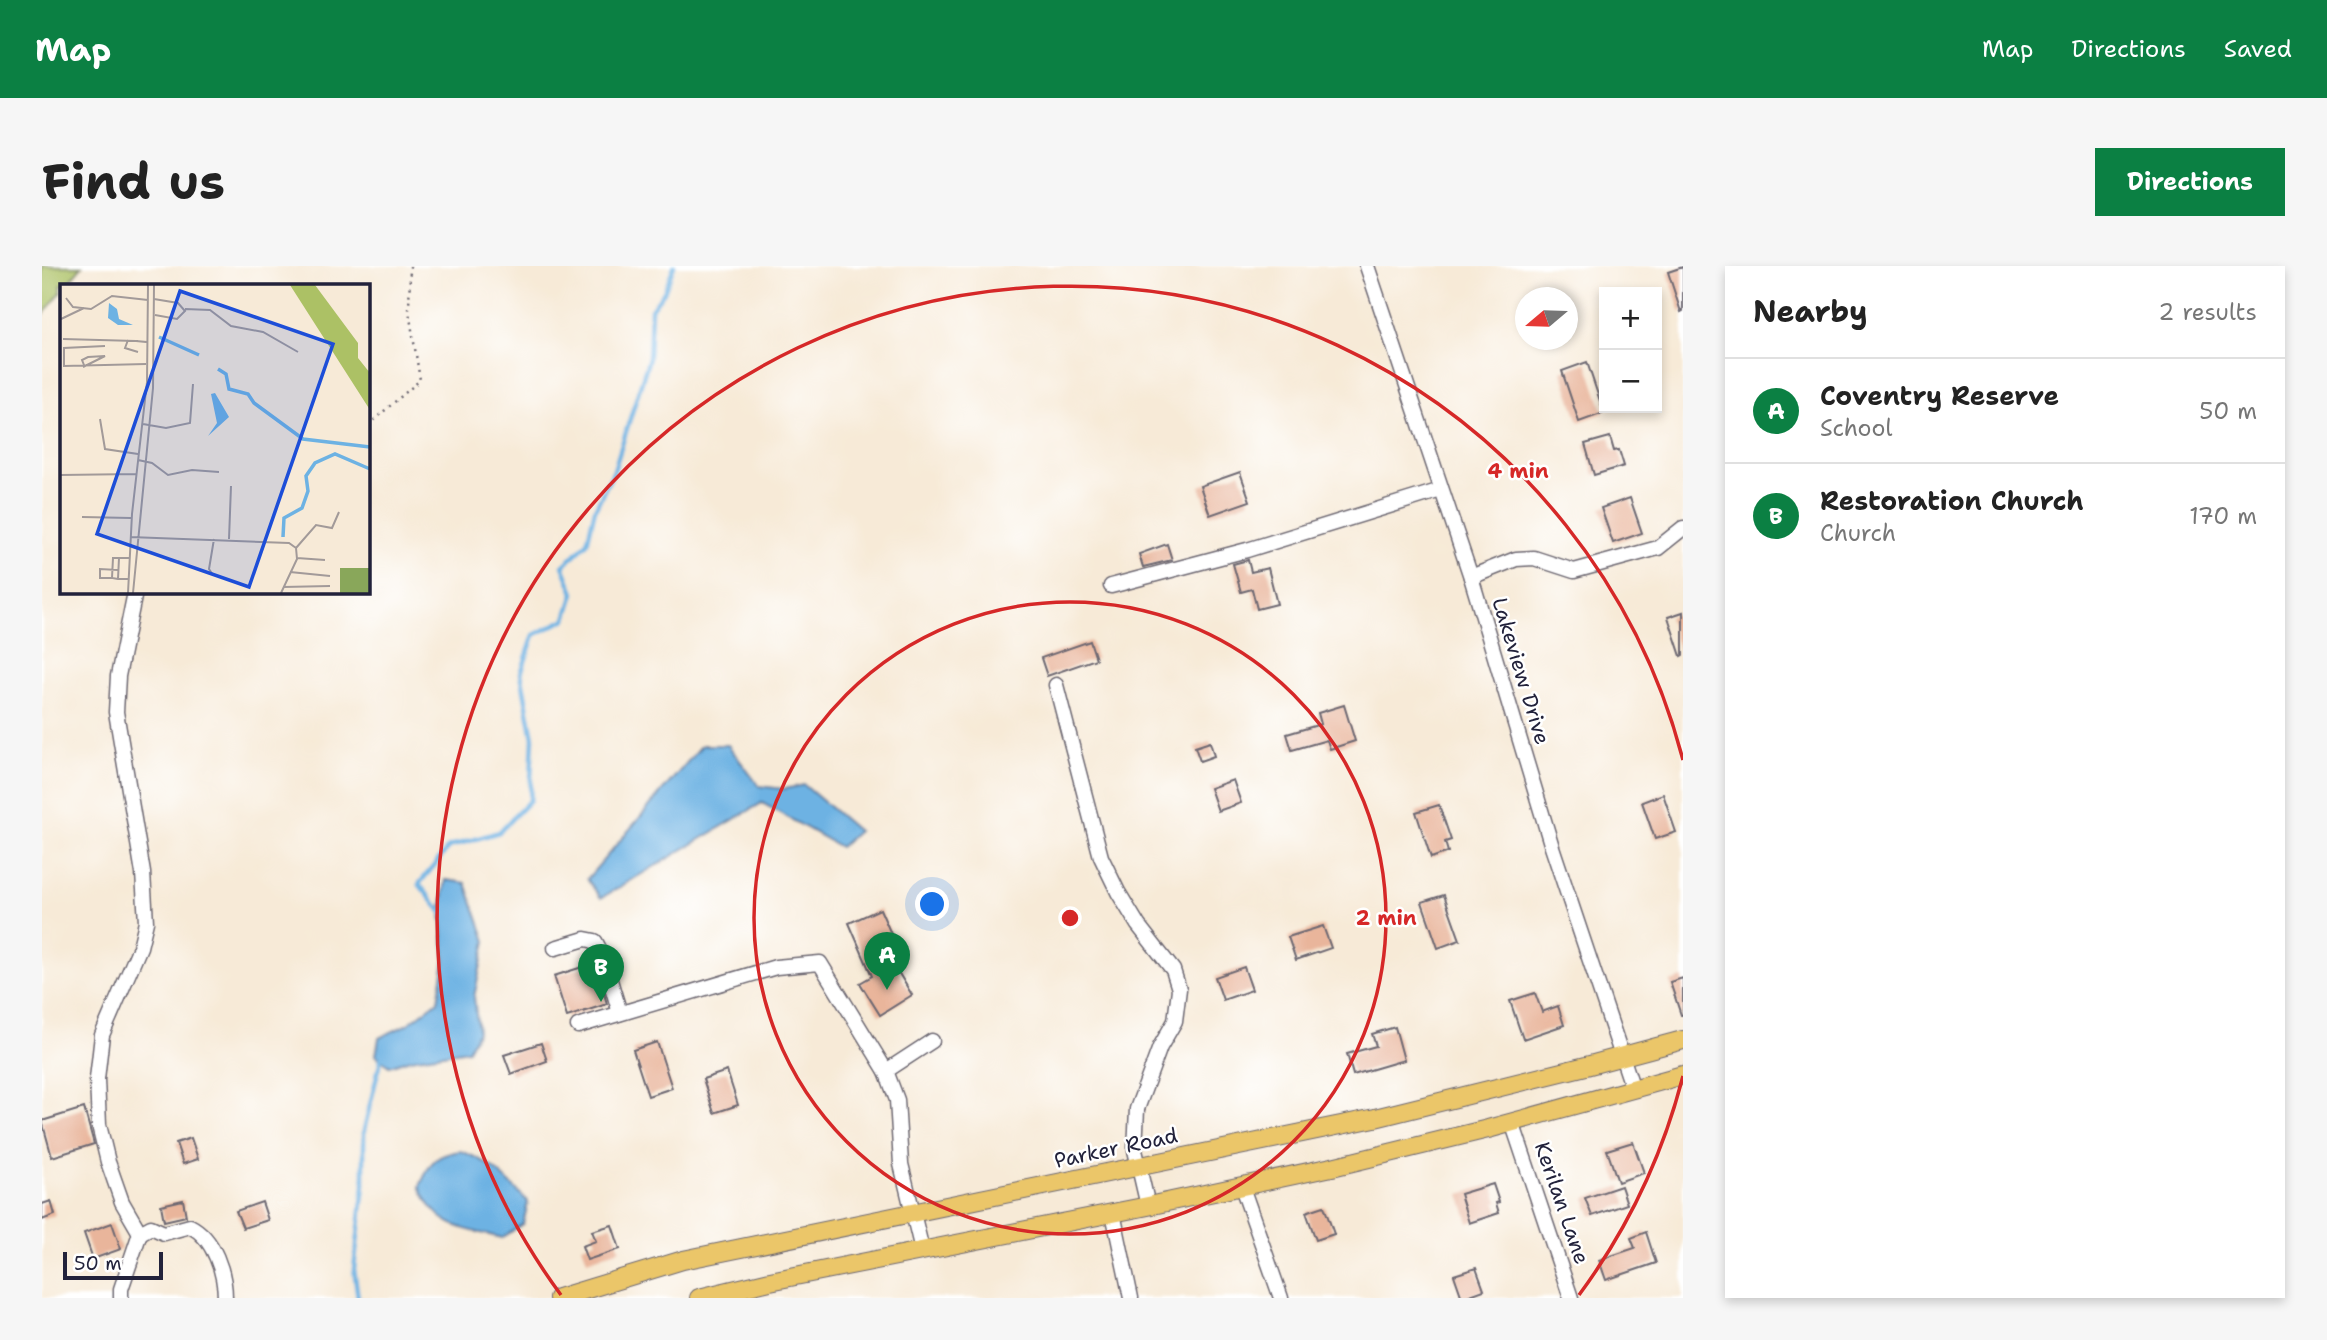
<!DOCTYPE html>
<html lang="en">
<head>
<meta charset="utf-8">
<style>
  :root { --surface:#fff; --page:#f6f6f6; --text:#222; --muted:#767676; --line:#e0e0e0; --accent:#0b8043 }
  body { margin:0; font-family:"Shantell Sans",sans-serif; background:var(--page); color:var(--text) }
  .controls { position:absolute; right:21px; top:21px; display:grid; overflow:hidden; border-radius:0px; box-shadow:0 4px 10px #0003 }
  .controls button { width:63px; height:63px; display:grid; place-items:center; padding:0; border:0; border-bottom:2px solid var(--line); background:var(--surface); color:var(--text); font:35px sans-serif }
  .compass { position:absolute; left:1473px; top:21px; width:63px; height:63px; border-radius:50%; background:var(--surface); box-shadow:0 4px 10px #0003; rotate:251deg }
  .scale { position:absolute; left:21px; bottom:18px; width:100px; box-sizing:border-box; padding-left:7px; border:4px solid #22223b; border-top:0; font-size:19px; line-height:24px; white-space:nowrap; color:#22223b; -webkit-text-stroke:5px #fff; paint-order:stroke }
  .you { position:absolute; left:891px; top:639px; width:24px; height:24px; margin:-18px; border:5px solid #fff; border-radius:50%; background:#1a73e8; box-shadow:0 0 0 10px #1a73e833 }
  .badge { display:grid; place-items:center; width:46px; height:46px; border-radius:50%; background:var(--accent); color:#fff; font-size:23px; font-weight:700 }
  .pin { position:absolute; translate:-50% -58px; filter:drop-shadow(0 2px 4px #0008) }
  .pin::after { content:''; position:absolute; top:37px; width:24px; height:21px; background:inherit; clip-path:polygon(0 0,100% 0,50% 100%) }
  .list { margin:0; padding:0; list-style:none }
  h2 { display:flex; justify-content:space-between; align-items:center; height:91px; margin:0; padding:0 28px; font-size:30px }
  h2 small { font-size:23px; font-weight:400; color:var(--muted) }
  .list li { display:grid; grid-template-columns:46px 1fr auto; gap:21px; align-items:center; box-sizing:border-box; height:105px; padding:0 28px; border-top:2px solid var(--line) }
  .list b { display:block; font-size:26px; white-space:nowrap }
  .list p { margin:0; font-size:23px; white-space:nowrap; color:var(--muted) }
  .list em { font-size:23px; font-style:normal; color:var(--muted) }
  .map { position:relative; flex:none; width:1641px; height:1032px; overflow:hidden; border-radius:0px }
  header { display:flex; align-items:center; gap:42px; box-sizing:border-box; height:98px; padding:0 35px; background:var(--accent); color:#fff }
  header strong { font-size:33px }
  nav { display:flex; gap:38px; margin-inline-start:auto; font-size:24px }
  .intro { display:flex; align-items:center; justify-content:space-between; box-sizing:border-box; height:168px; padding:0 42px }
  h1 { margin:0; font-size:49px }
  .button { padding:18px 32px; border-radius:0px; background:var(--accent); color:#fff; font-size:24px; font-weight:700 }
  main { display:flex; gap:42px; padding:0 42px }
  aside { flex:1; background:var(--surface); border-radius:0px; box-shadow:0 4px 10px #0003 }
  .map>svg:first-child { display:block }
  .green { fill:#acc165; stroke:#677250; stroke-width:2 }
  .water { fill:#6db2e3; stroke:#486a8f; stroke-width:2 }
  .lines { fill:none; stroke-linecap:round; stroke-linejoin:round }
  .stream { stroke:#6db2e3; stroke-width:4.5 }
  .building { fill:#e9b59b }
  .minor-casing { stroke:#6d6872; stroke-width:17 }
  .major-casing { stroke:#6d6872; stroke-width:20 }
  .path { stroke:#6d6872; stroke-width:2.5; stroke-dasharray:2 5; stroke-linecap:butt }
  .minor { stroke:#fff; stroke-width:14 }
  .major { stroke:#ebc669; stroke-width:18 }
  .ring { fill:none; stroke:#d62828; stroke-width:3.5 }
  .labels { text-anchor:middle; dominant-baseline:central; stroke-width:5; stroke-linejoin:round; paint-order:stroke }
  .street-label { font-size:21px; fill:#22223b; stroke:#fff }
  .inset-river { fill:none; stroke:#6db2e3; stroke-width:3.5 }
  .inset-road { fill:none; stroke:#a29a99; stroke-width:2 }
  .view { fill:#1d4ed8; fill-opacity:0.15; stroke:#1d4ed8; stroke-width:3.5 }
  .inset-edge { fill:none; stroke:#22223b; stroke-width:3.5 }
  .centre { fill:#d62828; stroke:#fff; stroke-width:3.5 }
  .ring-label { font-size:21px; text-anchor:middle; font-weight:bold; fill:#d62828; stroke:#fff; stroke-width:5; stroke-linejoin:round; paint-order:stroke }
</style>
</head>
<body>
<header>
<strong>Map</strong>
<nav><a>Map</a><a>Directions</a><a>Saved</a></nav>
</header>
<div class="intro"><h1>Find us</h1><a class="button">Directions</a></div>
<main>
<div class="map">
<svg width="1641" height="1032" viewBox="0 0 1641 1032">
  <rect width="100%" height="100%" fill="#fff"/>
  <filter id="ink" filterUnits="userSpaceOnUse"><feTurbulence type="fractalNoise" baseFrequency=".0143" numOctaves="2"/><feDisplacementMap in="SourceGraphic" scale="14" xChannelSelector="R" yChannelSelector="G"/><feConvolveMatrix kernelMatrix="1 2 1 2 8 2 1 2 1" color-interpolation-filters="sRGB"/></filter>
  <filter id="wash" filterUnits="userSpaceOnUse"><feTurbulence type="fractalNoise" baseFrequency=".00686" numOctaves="4" result="noise"/><feDisplacementMap in="SourceGraphic" scale="28" xChannelSelector="R" yChannelSelector="G"/><feGaussianBlur stdDeviation="1.57" result="paint"/><feColorMatrix in="noise" values="0 0 0 0 0 0 0 0 0 0 0 0 0 0 0 0 0 1.4 0 .05"/><feComposite in="paint" operator="in"/></filter>
  <g filter="url(#wash)">
    <rect width="100%" height="100%" fill="#f7ead7"/>
    <polygon class="green" points="0,0 40,0 24,19 19,19 19,26 0,50"/>
    <g class="water">
      <polygon points="660,479 686,479 717,520 742,523 762,519 816,565 798,581 720,537 559,632 545,613"/>
      <polygon points="404,614 424,617 444,675 432,731 436,765 426,784 368,793 347,800 334,789 337,772 366,758 396,735 403,694 399,646"/>
      <path d="M418,885c29,9 47,29 68,51l-5,22 -21,14c-39,-10 -65,-9 -82,-52 11,-24 12,-30 40,-35z"/>
    </g>
    <g class="lines">
      <g class="stream">
        <polyline points="402,649 377,618 407,581 457,566 488,534 491,472 479,407 492,369 524,353 532,327 521,300 545,277 553,243 572,204 607,92 609,43 622,26 632,0"/>
        <polyline points="316,1032 312,1003 322,920 322,864 339,793 344,790"/>
      </g>
    </g>
    <g id="blocks">
      <g class="building">
        <polygon points="1641,1 1641,45 1639,46 1626,6"/>
        <polygon points="1545,96 1562,147 1537,156 1520,105"/>
        <polygon points="1568,171 1572,185 1577,184 1582,200 1552,209 1543,178"/>
        <polygon points="1198,206 1208,235 1168,249 1158,220"/>
        <polygon points="1588,232 1600,267 1571,277 1559,242"/>
        <polygon points="1125,278 1130,294 1101,301 1097,288"/>
        <polygon points="1206,294 1209,306 1226,302 1235,338 1215,343 1210,323 1199,326 1191,298"/>
        <polygon points="1641,346 1641,389 1639,390 1626,351"/>
        <polygon points="1048,375 1054,393 1005,410 999,392"/>
        <polygon points="1302,439 1313,475 1288,483 1285,474 1250,484 1245,468 1279,458 1276,447"/>
        <polygon points="1168,476 1172,490 1158,495 1153,481"/>
        <polygon points="1191,514 1199,537 1176,545 1168,522"/>
        <polygon points="1621,528 1634,566 1613,573 1600,536"/>
        <polygon points="1397,539 1409,574 1403,576 1406,586 1389,592 1374,546"/>
        <polygon points="1402,629 1418,674 1396,682 1380,636"/>
        <polygon points="838,643 857,686 847,691 870,729 838,749 818,717 830,710 807,657"/>
        <polygon points="1281,660 1289,682 1254,694 1246,671"/>
        <polygon points="553,697 565,738 525,751 512,710"/>
        <polygon points="1202,701 1210,724 1181,734 1173,711"/>
        <polygon points="1641,712 1641,749 1639,749 1628,716"/>
        <polygon points="1493,727 1500,746 1516,740 1522,759 1481,773 1468,735"/>
        <polygon points="1353,761 1362,794 1311,809 1305,788 1334,780 1330,768"/>
        <polygon points="615,776 630,822 606,830 591,784"/>
        <polygon points="499,777 505,795 469,808 462,789"/>
        <polygon points="685,805 696,839 672,847 661,813"/>
        <polygon points="42,842 52,878 10,891 0,855"/>
        <polygon points="149,872 156,893 141,898 134,877"/>
        <polygon points="1591,876 1602,907 1576,916 1565,884"/>
        <polygon points="1451,918 1457,936 1454,937 1457,947 1427,957 1418,928"/>
        <polygon points="1579,920 1585,938 1550,950 1543,932"/>
        <polygon points="141,934 144,950 122,955 119,939"/>
        <polygon points="9,935 13,949 0,954 0,938"/>
        <polygon points="220,936 226,954 201,962 194,945"/>
        <polygon points="1282,940 1292,968 1274,974 1264,946"/>
        <polygon points="70,957 79,983 51,993 42,967"/>
        <polygon points="570,959 578,983 545,994 540,980 554,975 550,965"/>
        <polygon points="1604,966 1614,997 1564,1014 1557,994 1593,982 1589,972"/>
        <polygon points="1434,1002 1442,1024 1420,1032 1412,1009"/>
      </g>
    </g>
  </g>
  <g filter="url(#ink)">
    <use href="#blocks" fill-opacity="0" stroke="#6d6872" stroke-width="2"/>
    <g class="lines">
      <defs>
        <g id="minor">
          <polyline points="1325,0 1429,311 1510,581 1591,823"/>
          <polyline points="1429,311 1474,293 1492,292 1532,305 1616,282 1641,262"/>
          <polyline points="1069,320 1205,284 1399,224"/>
          <polyline points="93,326 76,410 74,446 101,607 104,656 98,681 60,769 55,813 57,859 66,896 80,936 98,967"/>
          <polyline points="1014,419 1059,591 1076,626 1096,659 1131,704 1137,723 1133,755 1118,781 1095,843 1093,884 1106,940"/>
          <polyline points="513,682 543,673 553,675 560,688 578,747"/>
          <polyline points="536,760 734,701 778,697 844,805 855,834 859,898 880,984"/>
          <polyline points="844,805 890,775"/>
          <polyline points="1470,856 1529,1032"/>
          <polyline points="1200,921 1239,1032"/>
          <polyline points="1071,947 1089,1032"/>
          <path d="M79,1032v-9l19,-56 11,-6 13,6 26,-7c24,12 35,47 35,72"/>
        </g>
        <g id="major">
          <polyline points="516,1032 641,994 1333,852 1544,800 1641,774"/>
          <polyline points="657,1032 728,1015 1106,940 1290,901 1446,863 1641,809"/>
        </g>
      </defs>
      <use href="#minor" class="minor-casing"/>
      <use href="#major" class="major-casing"/>
      <polyline class="path" points="326,159 378,114 367,45 368,0"/>
      <use href="#minor" class="minor"/>
      <use href="#major" class="major"/>
    </g>
  </g>
  <g class="ring">
    <circle cx="1028" cy="652" r="316"/>
    <path d="M1641 810A633 633 0 0 1 1537 1029M519 1029A633 633 0 1 1 1641 494"/>
  </g>
  <g class="labels">
    <g class="street-label">
      <text transform="translate(1479 405) rotate(73)">Lakeview Drive</text>
      <text transform="translate(1074 882) rotate(-12)">Parker Road</text>
      <text transform="translate(1520 937) rotate(71)">Kerilan Lane</text>
    </g>
  </g>
  <g transform="translate(18 18)">
    <rect width="310" height="310" fill="#f7ead7"/>
    <path d="M230,1h25l43,58v15l12,15v37z" fill="#acc165"/>
    <path d="M280,284h30v25h-30z" fill="#89a75a"/>
    <path d="M49,19l8,6 2,10 14,6h-15l-10,-7zM155,109l14,24 -21,19 9,-13 -6,-29z" fill="#6db2e3"/>
    <path class="inset-river" d="M99,53l40,18M158,85l8,5 3,15 19,5 6,9 49,36 67,8M223,253l1,-19 18,-10 6,-17 -2,-15 9,-13 20,-9 35,15"/>
    <path class="inset-road" d="M6,14l7,9 18,2 21,-13 36,4M94,15l24,4 7,8 -8,8 -22,-4M125,25l25,1 21,16 32,6 35,20M1,35l23,-11M3,55l73,2M68,56l-3,8 13,4M86,58l-10,-1 11,1M45,62l-41,2v18l82,-2M23,83l22,-11 -17,1 -6,3 2,5M40,135l5,30 33,5M83,140l23,4 24,-5 3,-39M78,176l14,3 16,12 24,-5 27,2M0,191l76,-1M22,233l49,1M70,253l159,6 7,5 1,11 -16,34M169,255l2,-53M236,264l20,-23 16,3 7,-16M59,274l-1,21h10M237,274l28,2M230,288l40,4M153,291l-4,-6 5,-30M52,294h-12v-9l18,1M58,295l-6,-1 1,-20h16M223,303l47,-1M68,309l4,-79 15,-132 1,-97M73,309l20,-205 1,-103"/>
    <path class="view" d="M120,7l153,53 -84,243 -152,-53z"/>
    <rect width="310" height="310" class="inset-edge"/>
  </g>
  <circle cx="1028" cy="652" r="10" class="centre"/>
  <g class="ring-label">
    <text x="1476" y="212">4 min</text>
    <text x="1344" y="659">2 min</text>
  </g>
</svg>
<div class="controls">
<button>+</button>
<button>−</button>
</div>
<svg class="compass" viewBox="-18 -18 36 36"><path d="M0-13l5 13h-10z" fill="#e53935"/><path d="M0 13l5-13h-10z" fill="#767676"/></svg>
<div class="scale">50 m</div>
<div class="you"></div>
<div class="pin badge" style="left:845px;top:724px">A</div>
<div class="pin badge" style="left:559px;top:736px">B</div>
</div>
<aside>
<h2>Nearby<small>2 results</small></h2>
<ul class="list">
<li><span class="badge">A</span><div><b>Coventry Reserve</b><p>School</p></div><em>50 m</em></li>
<li><span class="badge">B</span><div><b>Restoration Church</b><p>Church</p></div><em>170 m</em></li>
</ul>
</aside>
</main>
</body>
</html>
